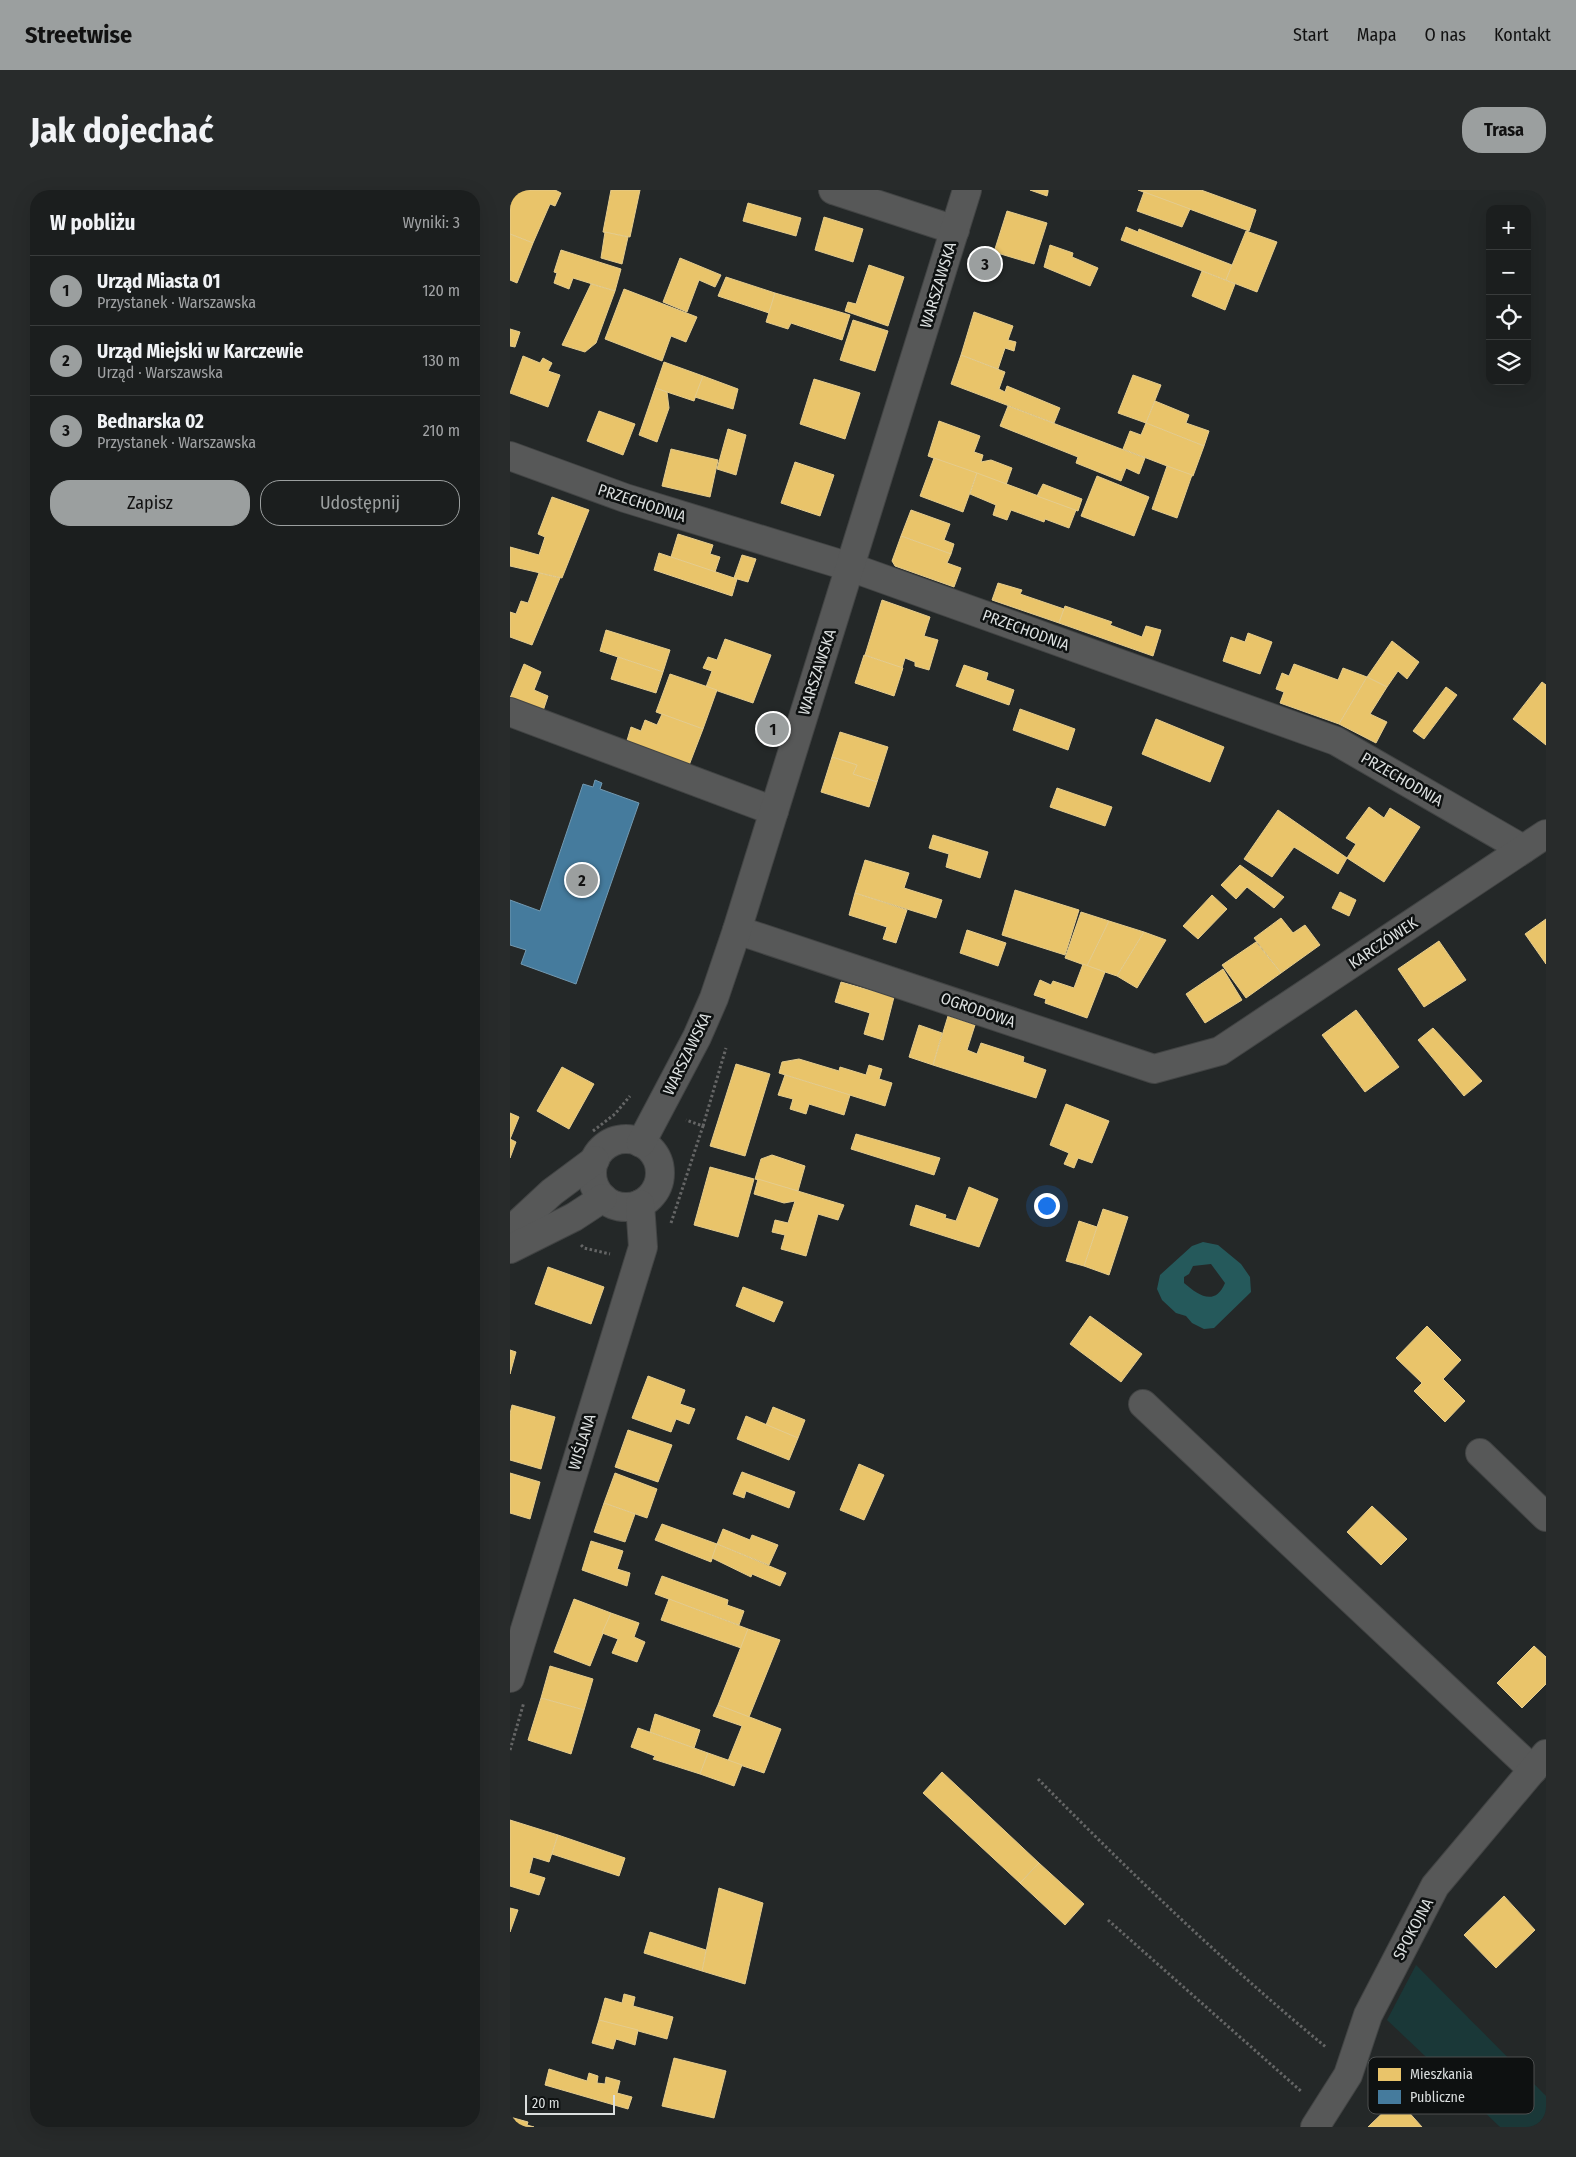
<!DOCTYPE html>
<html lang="pl">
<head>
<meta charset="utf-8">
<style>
  :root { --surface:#1b1e1e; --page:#282b2b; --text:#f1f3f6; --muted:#a0a2a4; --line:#393c3c; --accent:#9b9f9f }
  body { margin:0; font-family:"Fira Sans Condensed",sans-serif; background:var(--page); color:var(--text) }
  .controls { position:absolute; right:15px; top:15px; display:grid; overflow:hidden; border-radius:10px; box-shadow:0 5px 20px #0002 }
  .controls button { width:45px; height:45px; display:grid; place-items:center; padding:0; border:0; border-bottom:1px solid var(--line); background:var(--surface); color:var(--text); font:25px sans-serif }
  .scale { position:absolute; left:15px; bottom:12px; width:90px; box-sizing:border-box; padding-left:5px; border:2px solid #dbdfdf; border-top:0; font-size:14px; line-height:18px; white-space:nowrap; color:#dbdfdf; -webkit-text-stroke:4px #0e1111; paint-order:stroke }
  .you { position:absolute; left:536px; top:1015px; width:18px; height:18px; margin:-12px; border:4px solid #fff; border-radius:50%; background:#1a73e8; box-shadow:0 0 0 8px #1a73e833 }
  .badge { display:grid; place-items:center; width:32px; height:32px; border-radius:50%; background:var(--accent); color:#111; font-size:16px; font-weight:700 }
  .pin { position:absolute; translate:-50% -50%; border:2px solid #fff; box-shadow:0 1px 5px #0006 }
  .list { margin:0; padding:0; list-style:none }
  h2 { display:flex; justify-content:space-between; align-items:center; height:65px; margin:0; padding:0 20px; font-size:21px }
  h2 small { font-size:16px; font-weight:400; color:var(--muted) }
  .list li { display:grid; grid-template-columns:32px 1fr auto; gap:15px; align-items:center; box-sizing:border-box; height:70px; padding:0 20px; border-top:1px solid var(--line) }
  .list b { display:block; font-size:19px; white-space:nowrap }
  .list p { margin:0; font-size:16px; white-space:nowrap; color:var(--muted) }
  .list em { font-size:16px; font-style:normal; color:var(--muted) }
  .actions { display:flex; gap:10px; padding:15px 20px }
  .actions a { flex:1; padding:11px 0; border:1px solid var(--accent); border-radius:20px; text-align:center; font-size:18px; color:var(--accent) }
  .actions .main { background:var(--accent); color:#111 }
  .icon { flex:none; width:28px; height:28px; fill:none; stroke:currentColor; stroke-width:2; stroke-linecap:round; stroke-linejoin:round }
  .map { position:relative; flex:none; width:1036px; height:1937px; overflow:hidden; border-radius:20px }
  header { display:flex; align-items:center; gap:30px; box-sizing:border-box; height:70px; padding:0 25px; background:var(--accent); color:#111 }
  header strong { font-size:24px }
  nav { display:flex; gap:28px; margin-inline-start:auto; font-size:18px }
  .intro { display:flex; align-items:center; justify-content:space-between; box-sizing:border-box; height:120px; padding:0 30px }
  h1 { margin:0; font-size:35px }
  .button { padding:12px 22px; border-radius:20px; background:var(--accent); color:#111; font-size:18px; font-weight:700 }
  main { display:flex; gap:30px; padding:0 30px }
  aside { flex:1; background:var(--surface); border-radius:20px; box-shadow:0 5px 20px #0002 }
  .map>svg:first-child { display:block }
  .green { fill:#1a3838 }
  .water { fill:#25595b; fill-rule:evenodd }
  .homes { fill:#e9c46a; stroke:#e5cc8d }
  .public { fill:#457b9d; stroke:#7299b1 }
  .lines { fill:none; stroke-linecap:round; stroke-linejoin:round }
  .minor-casing { stroke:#424444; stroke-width:30 }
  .path { stroke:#656666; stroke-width:3; stroke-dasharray:2.5 2.5; stroke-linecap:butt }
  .minor { stroke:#575858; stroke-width:28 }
  .labels { text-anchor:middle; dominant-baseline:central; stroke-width:5; stroke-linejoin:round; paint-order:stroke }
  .street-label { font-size:16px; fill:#dbdfdf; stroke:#0e1111 }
  .key { fill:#0e1111; stroke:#4c4f4f; stroke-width:1 }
  .key-label { font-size:14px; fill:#dbdfdf }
</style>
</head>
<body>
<header>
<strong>Streetwise</strong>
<nav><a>Start</a><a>Mapa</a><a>O nas</a><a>Kontakt</a></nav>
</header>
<div class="intro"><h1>Jak dojechać</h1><a class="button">Trasa</a></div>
<main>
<aside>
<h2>W pobliżu<small>Wyniki: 3</small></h2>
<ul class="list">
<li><span class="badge">1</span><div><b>Urząd Miasta 01</b><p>Przystanek · Warszawska</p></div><em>120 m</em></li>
<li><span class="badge">2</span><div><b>Urząd Miejski w Karczewie</b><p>Urząd · Warszawska</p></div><em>130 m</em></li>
<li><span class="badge">3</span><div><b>Bednarska 02</b><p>Przystanek · Warszawska</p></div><em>210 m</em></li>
</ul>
<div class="actions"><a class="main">Zapisz</a><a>Udostępnij</a></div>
</aside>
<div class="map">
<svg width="1036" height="1937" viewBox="0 0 1036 1937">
  <rect width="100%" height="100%" fill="#242828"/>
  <polygon class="green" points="906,1775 1036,1906 1036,1937 990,1937 877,1830"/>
  <path class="water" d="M693,1052l15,3 23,19 9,13 1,15 -37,36 -10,1 -12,-6 -6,-7 -10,-3 -14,-13 -5,-11 3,-14 32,-29zM701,1074l14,19c-10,24 -27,12 -41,0v-6l5,-3 4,-8z"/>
  <g class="homes">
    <polygon points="5,0 45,0 51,3 45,16 40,14 23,53 0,44 0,10"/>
    <polygon points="101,0 130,0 120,47 93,42"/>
    <polygon points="520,0 538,0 538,2 537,6"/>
    <polygon points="628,0 691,0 746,20 739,41"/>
    <polygon points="634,2 680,19 672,37 627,21"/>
    <polygon points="238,13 291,28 286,46 233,31"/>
    <polygon points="497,21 537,33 524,74 484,62"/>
    <polygon points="314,27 353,39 343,72 305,60"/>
    <polygon points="616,37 628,42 629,39 722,75 716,90 611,50"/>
    <polygon points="736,41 767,52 747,102 716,90"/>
    <polygon points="95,42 118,47 112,74 91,68"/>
    <polygon points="0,44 23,53 7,93 0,90"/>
    <polygon points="540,55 563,63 562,67 588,78 580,96 534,77"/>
    <polygon points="51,60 111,79 105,101 63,88 59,99 44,93 47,83 44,82"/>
    <polygon points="170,68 211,85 205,97 189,90 177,122 153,112"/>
    <polygon points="359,75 394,87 378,136 335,121 338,112 346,114"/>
    <polygon points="692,81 725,94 715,120 682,106"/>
    <polygon points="216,87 265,103 259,123 208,106"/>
    <polygon points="81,94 105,101 86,153 75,162 52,155"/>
    <polygon points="114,99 187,127 176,152 161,146 152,171 95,149"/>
    <polygon points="265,103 340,125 332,150 281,133 278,139 256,132"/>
    <polygon points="464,122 503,136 498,150 506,152 504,161 495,158 488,179 451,165"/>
    <polygon points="343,130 378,141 365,181 330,170"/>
    <polygon points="0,139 10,142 5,157 0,156"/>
    <polygon points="451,165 495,182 489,199 495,202 497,196 550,218 544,233 441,194"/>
    <polygon points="13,166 30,173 33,168 42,173 38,181 50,185 38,217 0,203"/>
    <polygon points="154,172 193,186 184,211 145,198"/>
    <polygon points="623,185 651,195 636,233 608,223"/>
    <polygon points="193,186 228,199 223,219 185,207"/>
    <polygon points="304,189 350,203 335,249 290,234"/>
    <polygon points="145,198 157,202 159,218 147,252 129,245"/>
    <polygon points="645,211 679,225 676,233 699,241 694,256 636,233"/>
    <polygon points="498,216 635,268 629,284 616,278 611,291 566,273 568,267 490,236"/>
    <polygon points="89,221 125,234 113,265 77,251"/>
    <polygon points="429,231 470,246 464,262 473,265 471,272 481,270 502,278 496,295 418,266"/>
    <polygon points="636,233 694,256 683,286 613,259 620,241 631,245"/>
    <polygon points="218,239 236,245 226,285 207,279"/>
    <polygon points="161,259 208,270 200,307 152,296"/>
    <polygon points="424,268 467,283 453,322 410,306"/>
    <polygon points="285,272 324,285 310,326 271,313"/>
    <polygon points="657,276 682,285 667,328 642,319"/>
    <polygon points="467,283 566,320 559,338 535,329 534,332 501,320 497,330 483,325 486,315 460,304"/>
    <polygon points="587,286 639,307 624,346 571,326"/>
    <polygon points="533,294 572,309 568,321 527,306"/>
    <polygon points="42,307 79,320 52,388 0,376 0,357 29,365 35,347 28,344"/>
    <polygon points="401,320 440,334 434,350 444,354 441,364 391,346"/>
    <polygon points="168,344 203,355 200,364 210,367 205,382 161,367"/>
    <polygon points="391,346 441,364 437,373 451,378 444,397 385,376 382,371"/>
    <polygon points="149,363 227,389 222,406 144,380"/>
    <polygon points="232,365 246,369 238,392 224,388"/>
    <polygon points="29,383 50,388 22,455 0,447 0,422 6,424 11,411 18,413"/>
    <polygon points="488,393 512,400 510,404 554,419 549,433 482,410"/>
    <polygon points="372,410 420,427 414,446 428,450 419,480 405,476 405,472 395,468 392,478 355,465"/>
    <polygon points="555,416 602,432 600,435 632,447 636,436 651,440 643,466 549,433"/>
    <polygon points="96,440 160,460 153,482 90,461"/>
    <polygon points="738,443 762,452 750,484 713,471 721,447 735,452"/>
    <polygon points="215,449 261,465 243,513 196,497 202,481 193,478 198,467 207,470"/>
    <polygon points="882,451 909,472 897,489 888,481 877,497 857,487"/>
    <polygon points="354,465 393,478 384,506 345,493"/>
    <polygon points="108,467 153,482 146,503 101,489"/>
    <polygon points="14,474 31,482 24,500 38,506 33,521 0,508"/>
    <polygon points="784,474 828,490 833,478 857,487 829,534 770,513 774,502 766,499 772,483 779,486"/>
    <polygon points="454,475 478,483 476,490 504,500 499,515 446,496"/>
    <polygon points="160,484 207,500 193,539 146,522"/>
    <polygon points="857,487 877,497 860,524 877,532 866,553 829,534"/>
    <polygon points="1032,492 1036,495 1036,555 1003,529"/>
    <polygon points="936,497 947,505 914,549 903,541"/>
    <polygon points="510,519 565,539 558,560 503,540"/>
    <polygon points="152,524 193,539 178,578 116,554 121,537 131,541 135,530 147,535"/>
    <polygon points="646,529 714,557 700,592 632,564"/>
    <polygon points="330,542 378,557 367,592 343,584 347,575 322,567"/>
    <polygon points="322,567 347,575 343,584 367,592 359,617 311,602"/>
    <polygon points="547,598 602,617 595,636 540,617"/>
    <polygon points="859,617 874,628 880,618 910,637 874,692 837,668 846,654 836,648"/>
    <polygon points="768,620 837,668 828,684 784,657 762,687 734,669"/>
    <polygon points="423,645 478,662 470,688 436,677 439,664 419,658"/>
    <polygon points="355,670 399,683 394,698 432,710 426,728 345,703"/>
    <polygon points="730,675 774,707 764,718 737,697 726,709 711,695"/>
    <polygon points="505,700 569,720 555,765 492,745"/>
    <polygon points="830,702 846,710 839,726 822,718"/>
    <polygon points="345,703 397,720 386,753 373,749 377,737 339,725"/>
    <polygon points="702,705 717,719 688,749 673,736"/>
    <polygon points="571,722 599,731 577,776 555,768"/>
    <polygon points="771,728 783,743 795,735 810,755 771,783 744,748"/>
    <polygon points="1036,729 1036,774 1015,744"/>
    <polygon points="599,731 634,742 607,786 577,776"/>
    <polygon points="457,740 496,753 488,776 450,763"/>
    <polygon points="634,742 656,750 627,798 607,786"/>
    <polygon points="929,751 956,790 914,817 888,779"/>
    <polygon points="746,752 771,783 736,808 712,775"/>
    <polygon points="573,774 595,782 577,828 535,813 536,809 524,805 530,790 541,795 543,791 564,798"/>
    <polygon points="713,779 732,810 695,833 676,804"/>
    <polygon points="331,792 384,807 373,850 354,844 360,823 325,812"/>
    <polygon points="846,820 889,877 855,902 812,845"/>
    <polygon points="438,826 465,835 457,860 467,864 471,853 514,867 513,872 536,880 526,908 423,875"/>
    <polygon points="409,835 432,843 423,875 399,867"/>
    <polygon points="923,838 972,891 954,906 908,850"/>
    <polygon points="289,869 329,881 330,877 356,885 359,875 372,879 369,889 382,893 375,916 269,883 272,872"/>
    <polygon points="226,874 260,884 235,966 200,956"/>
    <polygon points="52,877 84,894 59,939 27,921"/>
    <polygon points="275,885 340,905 334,925 299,914 296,924 280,919 283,909 268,905"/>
    <polygon points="556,914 599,931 582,973 568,968 564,978 554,974 559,963 540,955"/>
    <polygon points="0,923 9,927 0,949"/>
    <polygon points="346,944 430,968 424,985 341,959"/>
    <polygon points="0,949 6,952 0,968"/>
    <polygon points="262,965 295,976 288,1001 245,989 251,969"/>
    <polygon points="200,977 244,989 228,1047 184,1035"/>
    <polygon points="248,989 334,1015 328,1030 308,1024 296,1066 271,1059 275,1045 262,1042 265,1030 278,1033 285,1011 274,1013 244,1004"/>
    <polygon points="459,997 488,1009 469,1057 400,1035 406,1015 436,1025 435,1028 446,1031"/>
    <polygon points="593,1019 618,1027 599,1085 574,1076"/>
    <polygon points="569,1031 587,1037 574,1076 556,1071"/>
    <polygon points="38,1077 94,1097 81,1134 25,1114"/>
    <polygon points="233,1097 273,1112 264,1132 226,1116"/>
    <polygon points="580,1126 632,1164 611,1192 560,1154"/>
    <polygon points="917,1136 951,1170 933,1189 955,1211 935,1232 904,1201 912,1193 886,1168"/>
    <polygon points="0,1160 6,1162 0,1184"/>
    <polygon points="138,1186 175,1200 170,1214 185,1219 179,1234 166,1229 161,1242 122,1228"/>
    <polygon points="2,1215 45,1227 31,1279 0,1270 0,1224"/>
    <polygon points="263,1217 295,1230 288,1248 256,1235"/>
    <polygon points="236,1226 288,1248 279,1270 227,1249"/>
    <polygon points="118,1240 162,1255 148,1292 105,1277"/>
    <polygon points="349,1274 374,1285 354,1330 330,1320"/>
    <polygon points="232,1282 285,1302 279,1318 236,1301 234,1308 223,1304"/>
    <polygon points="0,1283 30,1292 20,1329 0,1323"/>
    <polygon points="105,1283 147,1299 137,1328 94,1313"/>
    <polygon points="94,1313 125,1324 115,1352 84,1342"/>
    <polygon points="862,1316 897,1349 871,1375 837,1342"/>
    <polygon points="152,1334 207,1354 201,1372 145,1350"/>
    <polygon points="213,1339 240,1350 242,1345 268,1355 259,1375 207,1354"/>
    <polygon points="81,1351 113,1361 107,1379 120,1383 117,1396 72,1380"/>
    <polygon points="207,1354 276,1383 270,1396 242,1384 241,1387 202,1368"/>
    <polygon points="152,1386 218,1410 217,1415 234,1421 229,1435 145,1404"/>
    <polygon points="64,1409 101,1423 80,1476 44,1462"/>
    <polygon points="159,1409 238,1439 231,1458 151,1430"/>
    <polygon points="101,1423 129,1433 124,1447 135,1452 127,1472 102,1463 108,1449 92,1443"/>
    <polygon points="238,1439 270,1450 239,1527 208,1515"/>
    <polygon points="1024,1456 1036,1467 1036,1494 1012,1518 987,1493"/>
    <polygon points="40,1476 83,1489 74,1520 31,1508"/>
    <polygon points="31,1508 74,1520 61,1564 18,1550"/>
    <polygon points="208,1515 271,1539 254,1583 218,1571 232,1536 203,1526"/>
    <polygon points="145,1524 190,1540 184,1558 140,1542"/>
    <polygon points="128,1538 198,1563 190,1584 143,1569 145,1566 121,1557"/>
    <polygon points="198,1563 232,1575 224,1596 190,1584"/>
    <polygon points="432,1582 529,1673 510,1693 413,1603"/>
    <polygon points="0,1630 48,1645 39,1672 23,1667 19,1683 35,1688 29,1705 0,1696"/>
    <polygon points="48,1645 115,1668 109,1686 42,1664"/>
    <polygon points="529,1673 574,1714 555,1735 510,1693"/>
    <polygon points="209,1698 253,1713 235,1794 192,1781"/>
    <polygon points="994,1706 1025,1740 986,1778 954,1745"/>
    <polygon points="0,1718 8,1720 0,1742"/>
    <polygon points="140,1742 196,1760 192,1781 134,1763"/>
    <polygon points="114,1804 125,1807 123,1816 163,1827 157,1849 89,1830 95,1808 112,1813"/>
    <polygon points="89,1830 128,1840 125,1855 106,1849 103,1859 82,1853"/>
    <polygon points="164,1868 216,1881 204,1928 152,1916"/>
    <polygon points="39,1879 77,1891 79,1883 88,1886 87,1893 95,1894 96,1887 110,1891 107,1903 122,1907 118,1919 35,1895"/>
    <polygon points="887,1909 912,1937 858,1937"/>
    <polygon points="0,1927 18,1932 17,1935 24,1937 0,1937"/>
  </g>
  <polygon class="public" points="85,590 92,593 90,599 129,613 66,794 11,774 16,760 0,755 0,710 30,721 73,594 83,597"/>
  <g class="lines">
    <defs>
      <g id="minor">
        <polyline points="323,0 445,40"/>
        <polyline points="0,266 115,308 340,377 826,551 1013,659"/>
        <polyline points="0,522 264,621"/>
        <polyline points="227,740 644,879 710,861 1036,644"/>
        <circle cx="116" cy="983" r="34"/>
        <polyline points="131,953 187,847 204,808 227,740 457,0"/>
        <polyline points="0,1041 42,1002 85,970"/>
        <polyline points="0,1059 64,1027 93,1008"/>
        <polyline points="633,1214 1023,1580"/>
        <polyline points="970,1263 1036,1327"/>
        <polyline points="0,1488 133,1057 130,1014"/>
        <polyline points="805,1937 838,1885 858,1825 925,1696 1036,1564"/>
      </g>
    </defs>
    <use href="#minor" class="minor-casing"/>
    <g class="path">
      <polyline points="193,936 216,858"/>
      <polyline points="83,941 105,924 120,906"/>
      <polyline points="161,1033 193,936 176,930"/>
      <polyline points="71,1055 74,1058 100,1064"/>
      <polyline points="0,1560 14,1512"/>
      <path d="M528,1589c92,93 188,186 289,269"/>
      <polyline points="598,1730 792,1902"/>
    </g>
    <use href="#minor" class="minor"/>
  </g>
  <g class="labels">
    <g class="street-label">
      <text transform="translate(428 95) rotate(-73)">WARSZAWSKA</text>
      <text transform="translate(132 313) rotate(18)">PRZECHODNIA</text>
      <text transform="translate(516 440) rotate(20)">PRZECHODNIA</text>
      <text transform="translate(307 482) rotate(-72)">WARSZAWSKA</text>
      <text transform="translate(892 589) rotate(30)">PRZECHODNIA</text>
      <text transform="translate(873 753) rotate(-34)">KARCZÓWEK</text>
      <text transform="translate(468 820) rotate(19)">OGRODOWA</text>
      <text transform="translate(177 864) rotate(-64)">WARSZAWSKA</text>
      <text transform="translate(72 1252) rotate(-73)">WIŚLANA</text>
      <text transform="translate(903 1739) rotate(-62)">SPOKOJNA</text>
    </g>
  </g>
  <rect x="858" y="1867" width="166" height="57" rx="8" class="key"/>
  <rect x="868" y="1878" width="23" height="13" fill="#e9c46a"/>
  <rect x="868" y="1900" width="23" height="14" fill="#457b9d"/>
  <g class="key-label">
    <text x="900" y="1889">Mieszkania</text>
    <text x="900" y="1912">Publiczne</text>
  </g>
</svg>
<div class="controls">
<button>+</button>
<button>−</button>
<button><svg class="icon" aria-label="locate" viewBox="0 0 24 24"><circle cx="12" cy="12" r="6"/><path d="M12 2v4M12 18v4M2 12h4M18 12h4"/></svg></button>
<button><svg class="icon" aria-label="layers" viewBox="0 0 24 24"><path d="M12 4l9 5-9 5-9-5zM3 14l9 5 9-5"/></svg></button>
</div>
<div class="scale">20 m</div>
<div class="you"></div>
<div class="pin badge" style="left:263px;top:539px">1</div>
<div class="pin badge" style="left:72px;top:690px">2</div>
<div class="pin badge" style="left:475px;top:74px">3</div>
</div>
</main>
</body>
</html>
